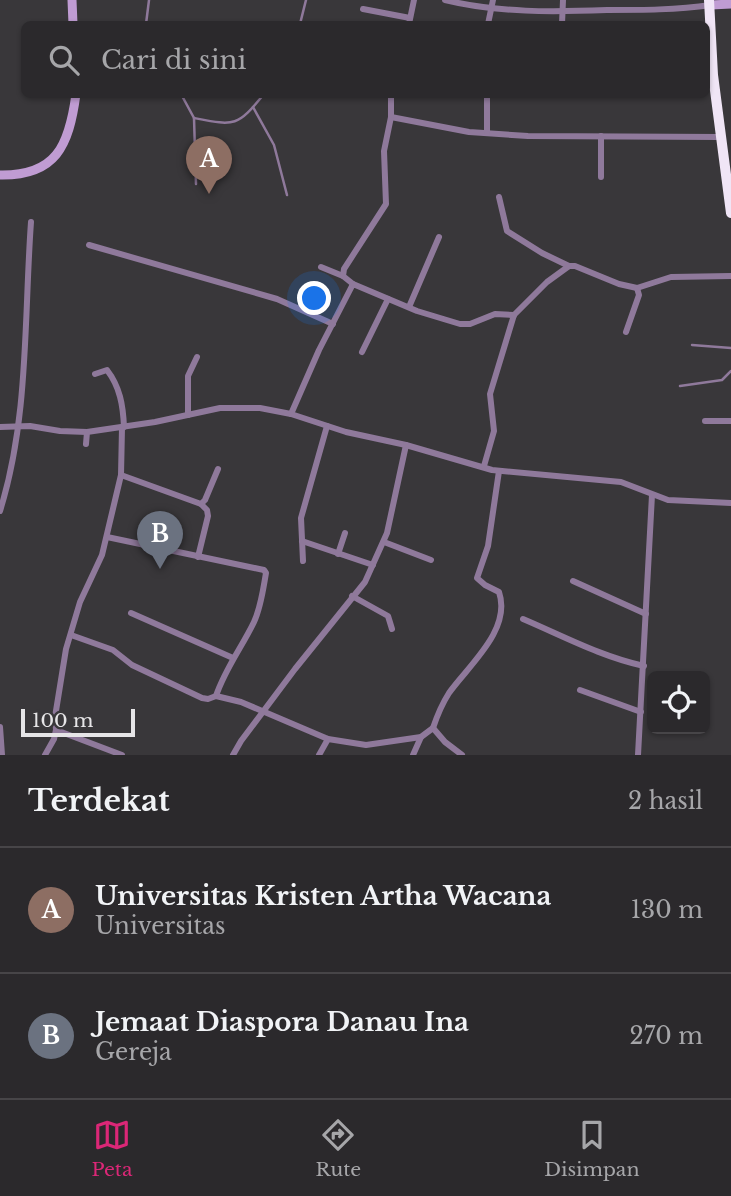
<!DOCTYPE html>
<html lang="id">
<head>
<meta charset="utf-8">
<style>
  :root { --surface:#2b292c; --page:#373538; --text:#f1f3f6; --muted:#a6a6a9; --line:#474548; --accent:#db2777 }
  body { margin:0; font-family:"Libre Baskerville",serif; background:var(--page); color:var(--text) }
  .controls { position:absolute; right:21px; bottom:21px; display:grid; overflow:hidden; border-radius:10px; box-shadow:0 2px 5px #0004 }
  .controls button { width:63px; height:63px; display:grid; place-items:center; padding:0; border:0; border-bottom:2px solid var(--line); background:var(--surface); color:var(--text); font:35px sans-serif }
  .scale { position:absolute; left:21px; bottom:18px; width:114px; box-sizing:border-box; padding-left:7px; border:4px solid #e6e5e7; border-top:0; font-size:19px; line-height:24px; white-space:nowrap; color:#e6e5e7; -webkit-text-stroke:5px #39373a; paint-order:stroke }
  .you { position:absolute; left:315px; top:299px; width:24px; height:24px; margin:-18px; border:5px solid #fff; border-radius:50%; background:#1a73e8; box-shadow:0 0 0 10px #1a73e833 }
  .badge { display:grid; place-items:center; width:46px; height:46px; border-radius:50%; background:var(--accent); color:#fff; font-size:23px; font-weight:700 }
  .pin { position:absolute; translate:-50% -58px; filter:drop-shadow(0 2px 4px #0008) }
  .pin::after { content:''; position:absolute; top:37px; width:24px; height:21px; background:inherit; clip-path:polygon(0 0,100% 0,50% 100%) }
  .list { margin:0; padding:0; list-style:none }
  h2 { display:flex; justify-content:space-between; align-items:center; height:91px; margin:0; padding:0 28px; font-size:30px }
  h2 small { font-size:23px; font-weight:400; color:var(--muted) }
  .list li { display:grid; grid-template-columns:46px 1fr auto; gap:21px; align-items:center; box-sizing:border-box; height:126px; padding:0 28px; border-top:2px solid var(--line) }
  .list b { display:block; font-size:26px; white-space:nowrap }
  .list p { margin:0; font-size:23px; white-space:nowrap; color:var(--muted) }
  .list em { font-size:23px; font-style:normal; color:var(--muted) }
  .icon { flex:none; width:38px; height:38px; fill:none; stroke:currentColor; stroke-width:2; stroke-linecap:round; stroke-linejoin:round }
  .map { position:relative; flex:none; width:731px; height:755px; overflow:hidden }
  .search { position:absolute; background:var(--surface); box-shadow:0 2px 5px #0004; left:21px; right:21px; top:21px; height:77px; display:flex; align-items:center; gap:18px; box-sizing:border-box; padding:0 24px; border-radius:10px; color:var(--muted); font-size:26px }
  .sheet { height:343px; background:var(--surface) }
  nav { display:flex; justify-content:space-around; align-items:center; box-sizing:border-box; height:98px; border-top:2px solid var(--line); background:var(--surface); font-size:19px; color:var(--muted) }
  nav a { display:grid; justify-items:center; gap:4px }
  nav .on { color:var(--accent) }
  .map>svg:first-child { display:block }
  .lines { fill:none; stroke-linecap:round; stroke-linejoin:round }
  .lane { stroke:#8f799b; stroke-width:2.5 }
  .street { stroke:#8f799b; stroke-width:6 }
  .secondary { stroke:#c09cd3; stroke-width:9 }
  .highway { stroke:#f0e5f6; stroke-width:10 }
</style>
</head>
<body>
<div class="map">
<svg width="731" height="755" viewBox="0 0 731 755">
  <rect width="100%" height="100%" fill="#39373a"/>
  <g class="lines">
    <g class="lane">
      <polyline points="146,24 149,0"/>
      <polyline points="300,24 306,0"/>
      <polyline points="181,94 194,118 196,184"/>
      <polyline points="253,107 274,145 287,195"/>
      <path d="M194,118c41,8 43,9 70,-24"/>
      <polyline points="692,345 731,348"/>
      <polyline points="680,386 722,380 731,371"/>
    </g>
    <g class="street">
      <path d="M445,0c53,13 108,12 162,10 35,0 69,0 104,-5"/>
      <polyline points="363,9 410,18"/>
      <polyline points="409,24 414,0"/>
      <polyline points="488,24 493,0"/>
      <polyline points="562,24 563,0"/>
      <polyline points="391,117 469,132 528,136 720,137"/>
      <polyline points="487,132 487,94"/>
      <polyline points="601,177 601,136"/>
      <polyline points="499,197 507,231 542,253 569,266"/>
      <polyline points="89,245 277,299 333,324"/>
      <polyline points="321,267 343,276"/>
      <polyline points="353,284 343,276 344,269 386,204 384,151 391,117 391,94"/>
      <polyline points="409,307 439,237"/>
      <polyline points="626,332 639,295 637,288"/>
      <polyline points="362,352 388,299"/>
      <path d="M95,374l12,-4c13,17 16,35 17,57"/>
      <polyline points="291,414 319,350 353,284 417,311 460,324 470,324 495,314 514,315"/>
      <polyline points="188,415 188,376 197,357"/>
      <polyline points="705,421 731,421"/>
      <polyline points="0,427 30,426 60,431 87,432"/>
      <polyline points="122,428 121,475 201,504 205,500 218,469"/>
      <polyline points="86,444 87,432 155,422 220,408 260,408 291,414 346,432 406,445 492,470 621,482 668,500 731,503"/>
      <polyline points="484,466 494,431 490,394 514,315 547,282 569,266 575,266 619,284 637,288 671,277 731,276"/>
      <path d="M0,511c29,-93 24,-193 31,-289"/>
      <path d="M107,537l157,33 2,3c-3,17 -5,34 -12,49 -12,25 -29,47 -38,74"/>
      <polyline points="302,541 373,565"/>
      <polyline points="384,542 431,560"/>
      <polyline points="338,554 345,533"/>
      <polyline points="198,557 208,516 207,510 201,504"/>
      <polyline points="303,561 301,518 327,426"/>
      <polyline points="573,581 646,614"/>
      <polyline points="352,596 388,616 392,629"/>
      <polyline points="131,613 233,658"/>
      <path d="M523,619c40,17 79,38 121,47"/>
      <polyline points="71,635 113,650 132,665 202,698 208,699 216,696 241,702 328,739 366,745 421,737 433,728 445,742 462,755"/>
      <polyline points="580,690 641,712"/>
      <polyline points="0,727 2,755"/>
      <path d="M433,728c4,-12 9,-24 16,-35 19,-27 63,-63 50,-101l-14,-7 -8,-7 11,-32 11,-75"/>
      <polyline points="56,730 122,755"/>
      <polyline points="45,755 54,739 56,730 55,717 66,649 80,602 102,555 121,475"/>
      <polyline points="233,755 241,741 295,669 365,582 387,533 406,445"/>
      <polyline points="319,755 328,739"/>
      <polyline points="413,755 421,737"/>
      <polyline points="638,755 652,495"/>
    </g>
    <g class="secondary">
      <polyline points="72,0 73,24"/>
      <polyline points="711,5 731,4"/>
      <path d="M0,175c56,1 69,-29 76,-81"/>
    </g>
    <polyline class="highway" points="709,0 713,75 731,213"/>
  </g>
</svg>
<div class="controls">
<button><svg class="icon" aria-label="locate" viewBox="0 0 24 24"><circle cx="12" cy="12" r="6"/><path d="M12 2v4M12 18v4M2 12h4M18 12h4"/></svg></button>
</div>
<div class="scale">100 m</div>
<div class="you"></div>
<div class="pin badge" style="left:209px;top:194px;background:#8d6e63">A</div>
<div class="pin badge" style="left:160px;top:569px;background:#6b7280">B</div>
<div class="search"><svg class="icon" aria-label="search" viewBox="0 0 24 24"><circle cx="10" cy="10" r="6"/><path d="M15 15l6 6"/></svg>Cari di sini</div>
</div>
<section class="sheet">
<h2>Terdekat<small>2 hasil</small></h2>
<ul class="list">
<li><span class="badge" style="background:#8d6e63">A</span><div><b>Universitas Kristen Artha Wacana</b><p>Universitas</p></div><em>130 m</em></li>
<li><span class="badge" style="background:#6b7280">B</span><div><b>Jemaat Diaspora Danau Ina</b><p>Gereja</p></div><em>270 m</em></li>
</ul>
</section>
<nav>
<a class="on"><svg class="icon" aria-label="map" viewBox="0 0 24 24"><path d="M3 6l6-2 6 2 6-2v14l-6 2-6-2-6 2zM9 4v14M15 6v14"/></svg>Peta</a>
<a><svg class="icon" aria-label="directions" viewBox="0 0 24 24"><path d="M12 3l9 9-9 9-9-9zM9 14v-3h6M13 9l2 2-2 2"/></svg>Rute</a>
<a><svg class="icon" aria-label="saved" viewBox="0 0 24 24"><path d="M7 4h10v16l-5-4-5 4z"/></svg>Disimpan</a>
</nav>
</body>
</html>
